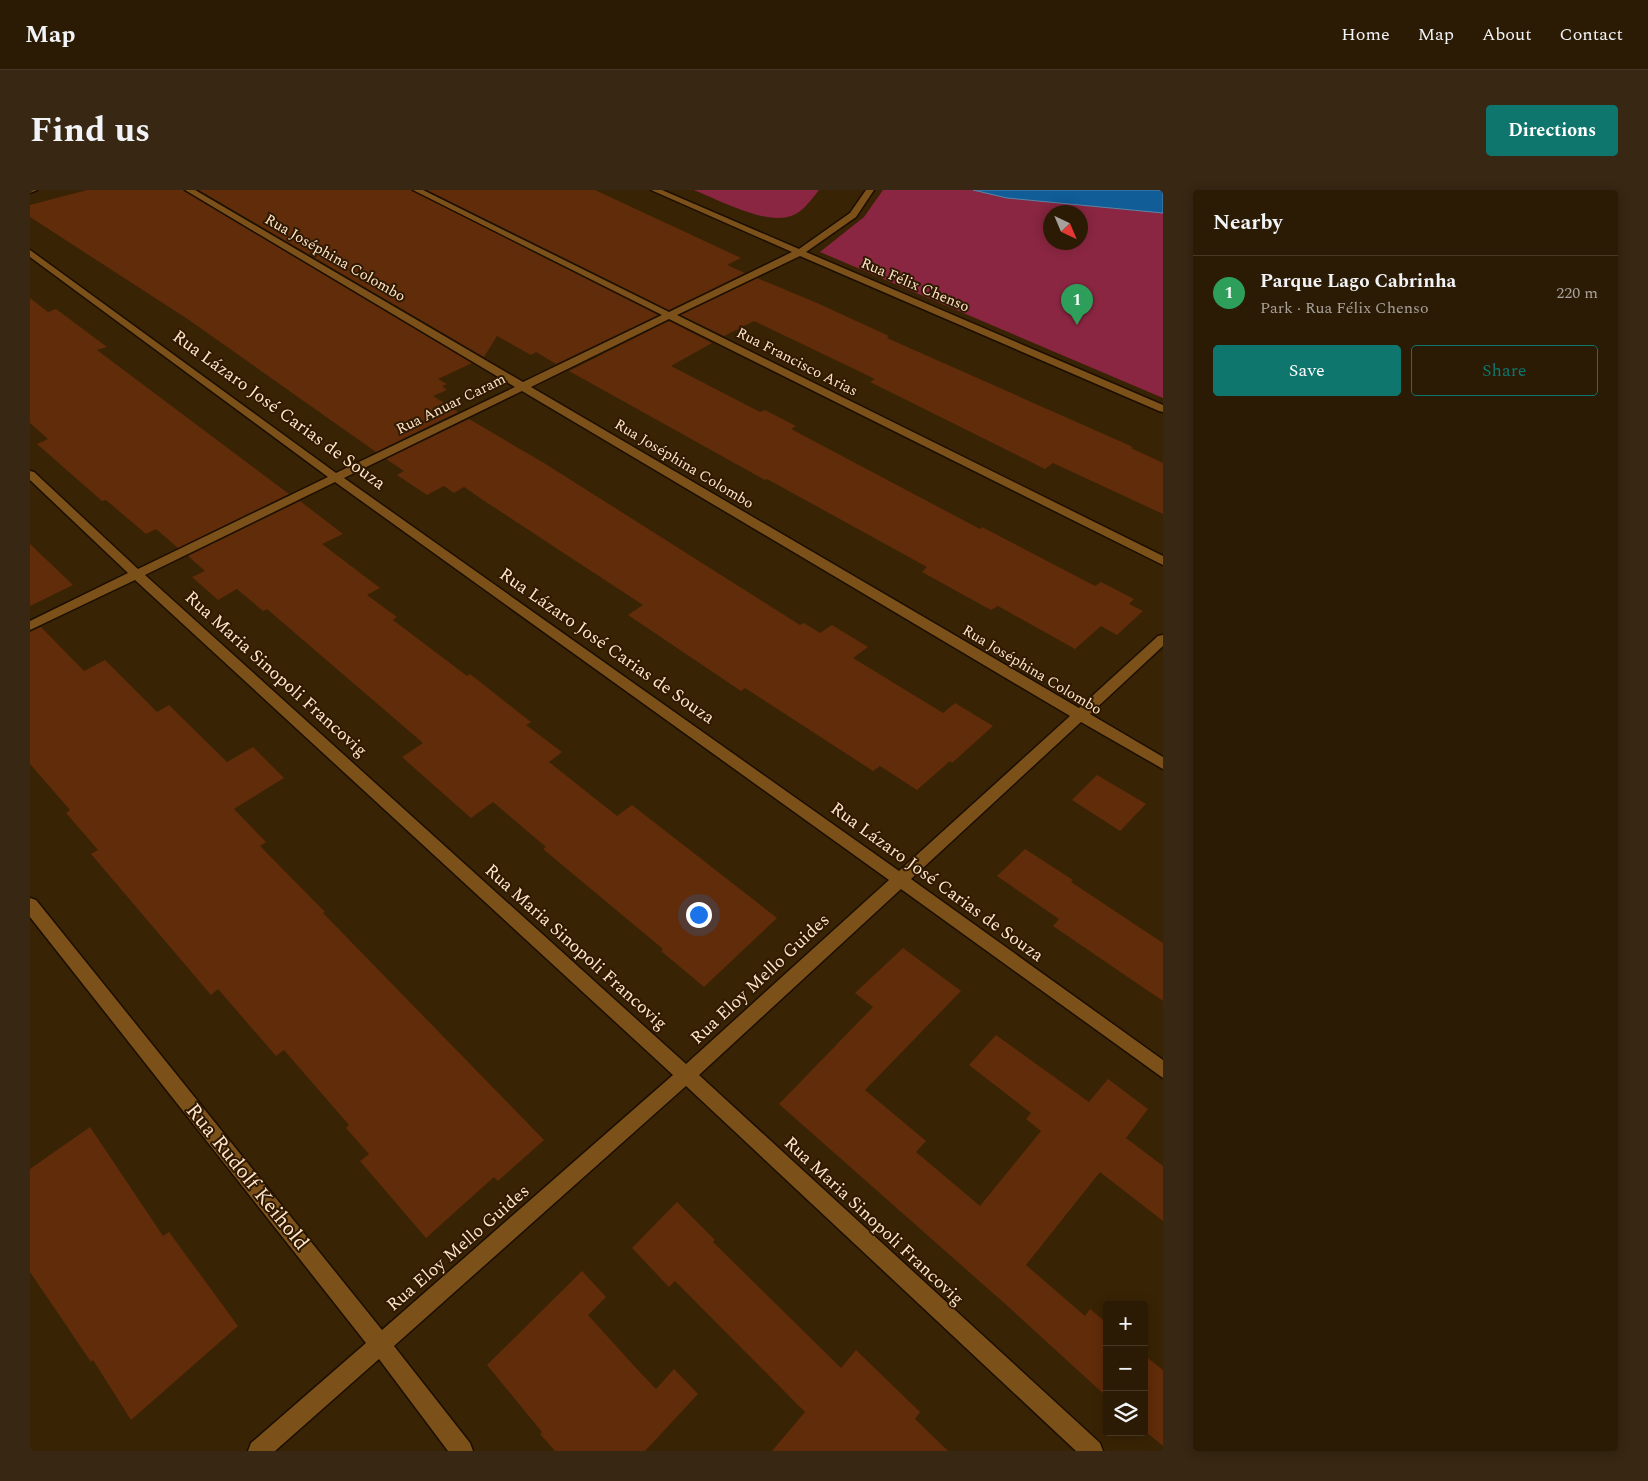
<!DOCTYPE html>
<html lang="en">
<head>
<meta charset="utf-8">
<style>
  :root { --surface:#2b1a04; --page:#372713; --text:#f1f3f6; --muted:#a6a19a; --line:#473826; --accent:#0f766e }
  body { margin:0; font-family:Spectral,serif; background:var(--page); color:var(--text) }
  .controls { position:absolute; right:15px; bottom:15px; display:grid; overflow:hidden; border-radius:5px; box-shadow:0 2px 12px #0003 }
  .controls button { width:45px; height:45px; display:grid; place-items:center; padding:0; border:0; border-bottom:1px solid var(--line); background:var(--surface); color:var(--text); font:25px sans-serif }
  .compass { position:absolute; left:1013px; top:15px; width:45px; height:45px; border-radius:50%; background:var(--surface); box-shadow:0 2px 12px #0003; rotate:136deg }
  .you { position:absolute; left:668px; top:724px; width:18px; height:18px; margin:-12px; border:4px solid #fff; border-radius:50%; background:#1a73e8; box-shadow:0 0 0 8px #1a73e833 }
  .badge { display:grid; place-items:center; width:32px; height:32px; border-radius:50%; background:var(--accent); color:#fff; font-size:16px; font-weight:700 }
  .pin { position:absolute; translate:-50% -41px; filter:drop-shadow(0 1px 2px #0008) }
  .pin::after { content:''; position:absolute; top:26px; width:18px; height:15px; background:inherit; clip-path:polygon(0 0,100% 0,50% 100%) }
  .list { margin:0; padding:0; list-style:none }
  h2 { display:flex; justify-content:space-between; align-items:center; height:65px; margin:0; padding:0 20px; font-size:21px }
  h2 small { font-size:16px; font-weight:400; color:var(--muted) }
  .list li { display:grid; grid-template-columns:32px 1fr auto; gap:15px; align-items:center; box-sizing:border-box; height:75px; padding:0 20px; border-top:1px solid var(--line) }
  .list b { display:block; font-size:19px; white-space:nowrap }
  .list p { margin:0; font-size:16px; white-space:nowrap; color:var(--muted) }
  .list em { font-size:16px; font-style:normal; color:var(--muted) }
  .actions { display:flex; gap:10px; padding:15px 20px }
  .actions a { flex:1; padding:11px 0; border:1px solid var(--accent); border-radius:5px; text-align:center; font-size:18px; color:var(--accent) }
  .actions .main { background:var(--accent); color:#fff }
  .icon { flex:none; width:28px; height:28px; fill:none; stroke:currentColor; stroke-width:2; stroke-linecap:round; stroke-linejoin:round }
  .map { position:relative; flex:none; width:1133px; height:1261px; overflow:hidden; border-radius:5px }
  header { display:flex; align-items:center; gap:30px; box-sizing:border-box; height:70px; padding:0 25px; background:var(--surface); border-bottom:1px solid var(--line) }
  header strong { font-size:24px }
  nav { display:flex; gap:28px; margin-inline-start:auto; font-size:18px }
  .intro { display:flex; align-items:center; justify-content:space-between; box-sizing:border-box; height:120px; padding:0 30px }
  h1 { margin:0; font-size:35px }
  .button { padding:12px 22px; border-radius:5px; background:var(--accent); color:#fff; font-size:18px; font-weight:700 }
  main { display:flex; gap:30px; padding:0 30px }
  aside { flex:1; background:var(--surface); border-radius:5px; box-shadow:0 2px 12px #0003 }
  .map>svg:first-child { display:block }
  .green { fill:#8a2641; fill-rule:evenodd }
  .water { fill:#115d98; stroke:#5886a7 }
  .building { fill:#612c09 }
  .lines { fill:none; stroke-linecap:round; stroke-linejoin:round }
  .street-casing { stroke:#1b0e01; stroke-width:3 }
  .street { fill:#7c5119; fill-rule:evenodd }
  .labels { text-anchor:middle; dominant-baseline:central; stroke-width:4; stroke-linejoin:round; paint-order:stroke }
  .far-street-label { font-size:15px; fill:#fee4c9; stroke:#2f1900 }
  .street-label { font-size:18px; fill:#fee4c9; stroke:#2f1900 }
  .near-street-label { font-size:21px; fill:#fee4c9; stroke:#2f1900 }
</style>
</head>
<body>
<header>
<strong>Map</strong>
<nav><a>Home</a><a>Map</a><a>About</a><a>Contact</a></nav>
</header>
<div class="intro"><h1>Find us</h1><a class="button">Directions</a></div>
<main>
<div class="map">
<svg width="1133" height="1261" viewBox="0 0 1133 1261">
  <rect width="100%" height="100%" fill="#392305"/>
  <g class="green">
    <path d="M664,0h125c-8,10 -16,22 -28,26 -26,9 -72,-16 -97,-26z"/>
    <path d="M853,0h280v208l-343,-146 44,-35zM1021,22h29v30h-29z"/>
  </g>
  <polygon class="water" points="943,0 1133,0 1133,23 977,8"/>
  <g class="building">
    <polygon points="57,0 153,0 442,173 408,189 417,194 412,196 417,200 403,206 428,222 346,262 159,130 0,27 0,15"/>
    <polygon points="169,0 381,0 628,125 526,174 506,162 501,165 467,146 454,167"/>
    <polygon points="397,0 565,0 711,68 697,75 715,83 639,120"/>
    <polygon points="727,88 787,113 859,146 857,148 1103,257 1101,258 1133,273 1133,324 1023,273 1015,279 840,192 845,189 724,131 694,146 651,125"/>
    <polygon points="0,108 18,122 26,119 77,157 67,160 259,304 148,358 126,339 116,344 76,310 72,311 7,254 18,249 0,233"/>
    <polygon points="639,131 682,153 641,176 730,222 735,220 766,236 761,239 950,339 952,337 1065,396 1071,392 1104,409 1099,414 1113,421 1087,445 1071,436 1045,459 968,416 961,420 892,382 897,377 737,289 735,290 539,181"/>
    <polygon points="439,229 514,273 770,435 774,433 790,443 802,435 838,457 823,468 913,523 925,513 963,536 922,573 920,571 887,600 850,576 843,581 715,498 711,501 598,425 613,415 450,308 434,297 424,303 414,296 397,305 367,285 374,281 356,269"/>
    <polygon points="270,311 313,344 292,354 350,398 337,405 367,427 363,430 437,486 440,484 501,532 496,535 532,562 519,572 587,626 602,615 747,728 674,797 631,761 633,759 513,659 516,657 463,612 441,628 408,599 372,567 393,553 237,419 233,421 207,399 188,410 162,387 175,381 158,366"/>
    <polygon points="0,354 43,395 0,416"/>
    <polygon points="11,437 54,481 75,470 127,522 139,515 197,572 223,557 254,588 204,619 236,652 230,656 295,722 293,723 514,950 468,991 464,987 396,1048 330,971 339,964 316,938 319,935 254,860 246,866 188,799 181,805 61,664 68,660 36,623 40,620 0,574 0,442"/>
    <polygon points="1067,585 1116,614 1090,641 1042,610"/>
    <polygon points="995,659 1043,690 1041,692 1133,753 1133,811 1023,736 1029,729 967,686"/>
    <polygon points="873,758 931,801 835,900 896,951 886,962 950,1016 1011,941 996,929 1001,923 939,875 966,845 1059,912 1078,889 1118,919 1096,948 1133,976 1133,1031 1070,982 996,1075 1055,1126 1060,1119 1077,1133 1077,1207 982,1120 749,914 843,817 825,803"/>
    <polygon points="60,937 133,1046 139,1042 208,1136 101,1230 63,1170 61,1172 0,1082 0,979"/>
    <polygon points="647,1012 685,1050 683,1052 811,1178 826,1160 890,1222 885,1229 918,1261 742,1261 775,1222 645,1091 639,1097 602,1058"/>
    <polygon points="552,1081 576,1107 558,1125 606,1178 626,1199 644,1179 668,1204 615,1261 525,1261 510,1244 512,1242 457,1175"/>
    <polygon points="1114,1165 1133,1180 1133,1256 1114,1240"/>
  </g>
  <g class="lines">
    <defs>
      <g id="street">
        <polygon points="0,0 7,0 0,3"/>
        <path d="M155,0h10l328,192 139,-67 -249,-125h10l246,122 123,-60 -141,-62h11l137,59 51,-36 16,-23h8l-18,27 -50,35 357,153v7l-4,-1 -359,-155 -123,59 486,241v9l-494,-246 -138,68 548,321 79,-72 5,-1v11l-73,68 73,43v12l-82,-47 -170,157 252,181v18l-262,-189 -202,186 401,368 3,8h-27l-390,-365 -292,260 76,97 3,8h-25l-69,-92 -104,92h-27l3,-8 115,-100 -336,-426v-19l6,2 346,430 291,-255 -538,-495 -105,50v-9l98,-48 -98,-93v-9l4,1 104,97 190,-92 -298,-220v-7l306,223 179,-86zM492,201l548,325 -171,155 -555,-393zM305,292l554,398 -203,184 -541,-489z"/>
      </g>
    </defs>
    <use href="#street" class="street-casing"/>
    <use href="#street" class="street"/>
  </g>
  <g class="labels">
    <g class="far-street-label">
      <text transform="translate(305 68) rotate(30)">Rua Joséphina Colombo</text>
      <text transform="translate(885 95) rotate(23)">Rua Félix Chenso</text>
      <text transform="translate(767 172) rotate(27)">Rua Francisco Arias</text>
      <text transform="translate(421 214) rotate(-26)">Rua Anuar Caram</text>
      <text transform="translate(654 274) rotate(31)">Rua Joséphina Colombo</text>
      <text transform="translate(1002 480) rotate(31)">Rua Joséphina Colombo</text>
    </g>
    <g class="street-label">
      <text transform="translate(249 220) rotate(36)">Rua Lázaro José Carias de Souza</text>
      <text transform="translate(577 456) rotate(35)">Rua Lázaro José Carias de Souza</text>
      <text transform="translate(246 484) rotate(42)">Rua Maria Sinopoli Francovig</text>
      <text transform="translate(907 692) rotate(36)">Rua Lázaro José Carias de Souza</text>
      <text transform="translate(546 757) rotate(42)">Rua Maria Sinopoli Francovig</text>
      <text transform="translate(730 789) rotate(-43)">Rua Eloy Mello Guides</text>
      <text transform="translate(844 1031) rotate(43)">Rua Maria Sinopoli Francovig</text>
      <text transform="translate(428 1058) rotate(-41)">Rua Eloy Mello Guides</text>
    </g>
    <g class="near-street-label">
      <text transform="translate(217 987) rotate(51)">Rua Rudolf Keihold</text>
    </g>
  </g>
</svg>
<div class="controls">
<button>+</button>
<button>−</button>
<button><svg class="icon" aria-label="layers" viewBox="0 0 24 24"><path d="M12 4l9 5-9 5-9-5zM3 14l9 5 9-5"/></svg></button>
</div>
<svg class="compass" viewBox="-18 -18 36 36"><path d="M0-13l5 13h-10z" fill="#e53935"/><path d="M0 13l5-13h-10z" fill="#a6a19a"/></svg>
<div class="you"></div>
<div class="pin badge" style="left:1047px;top:135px;background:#2e9e5b">1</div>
</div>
<aside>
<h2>Nearby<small></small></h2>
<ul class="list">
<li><span class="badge" style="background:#2e9e5b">1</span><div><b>Parque Lago Cabrinha</b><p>Park · Rua Félix Chenso</p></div><em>220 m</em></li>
</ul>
<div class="actions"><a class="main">Save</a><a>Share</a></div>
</aside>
</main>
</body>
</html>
